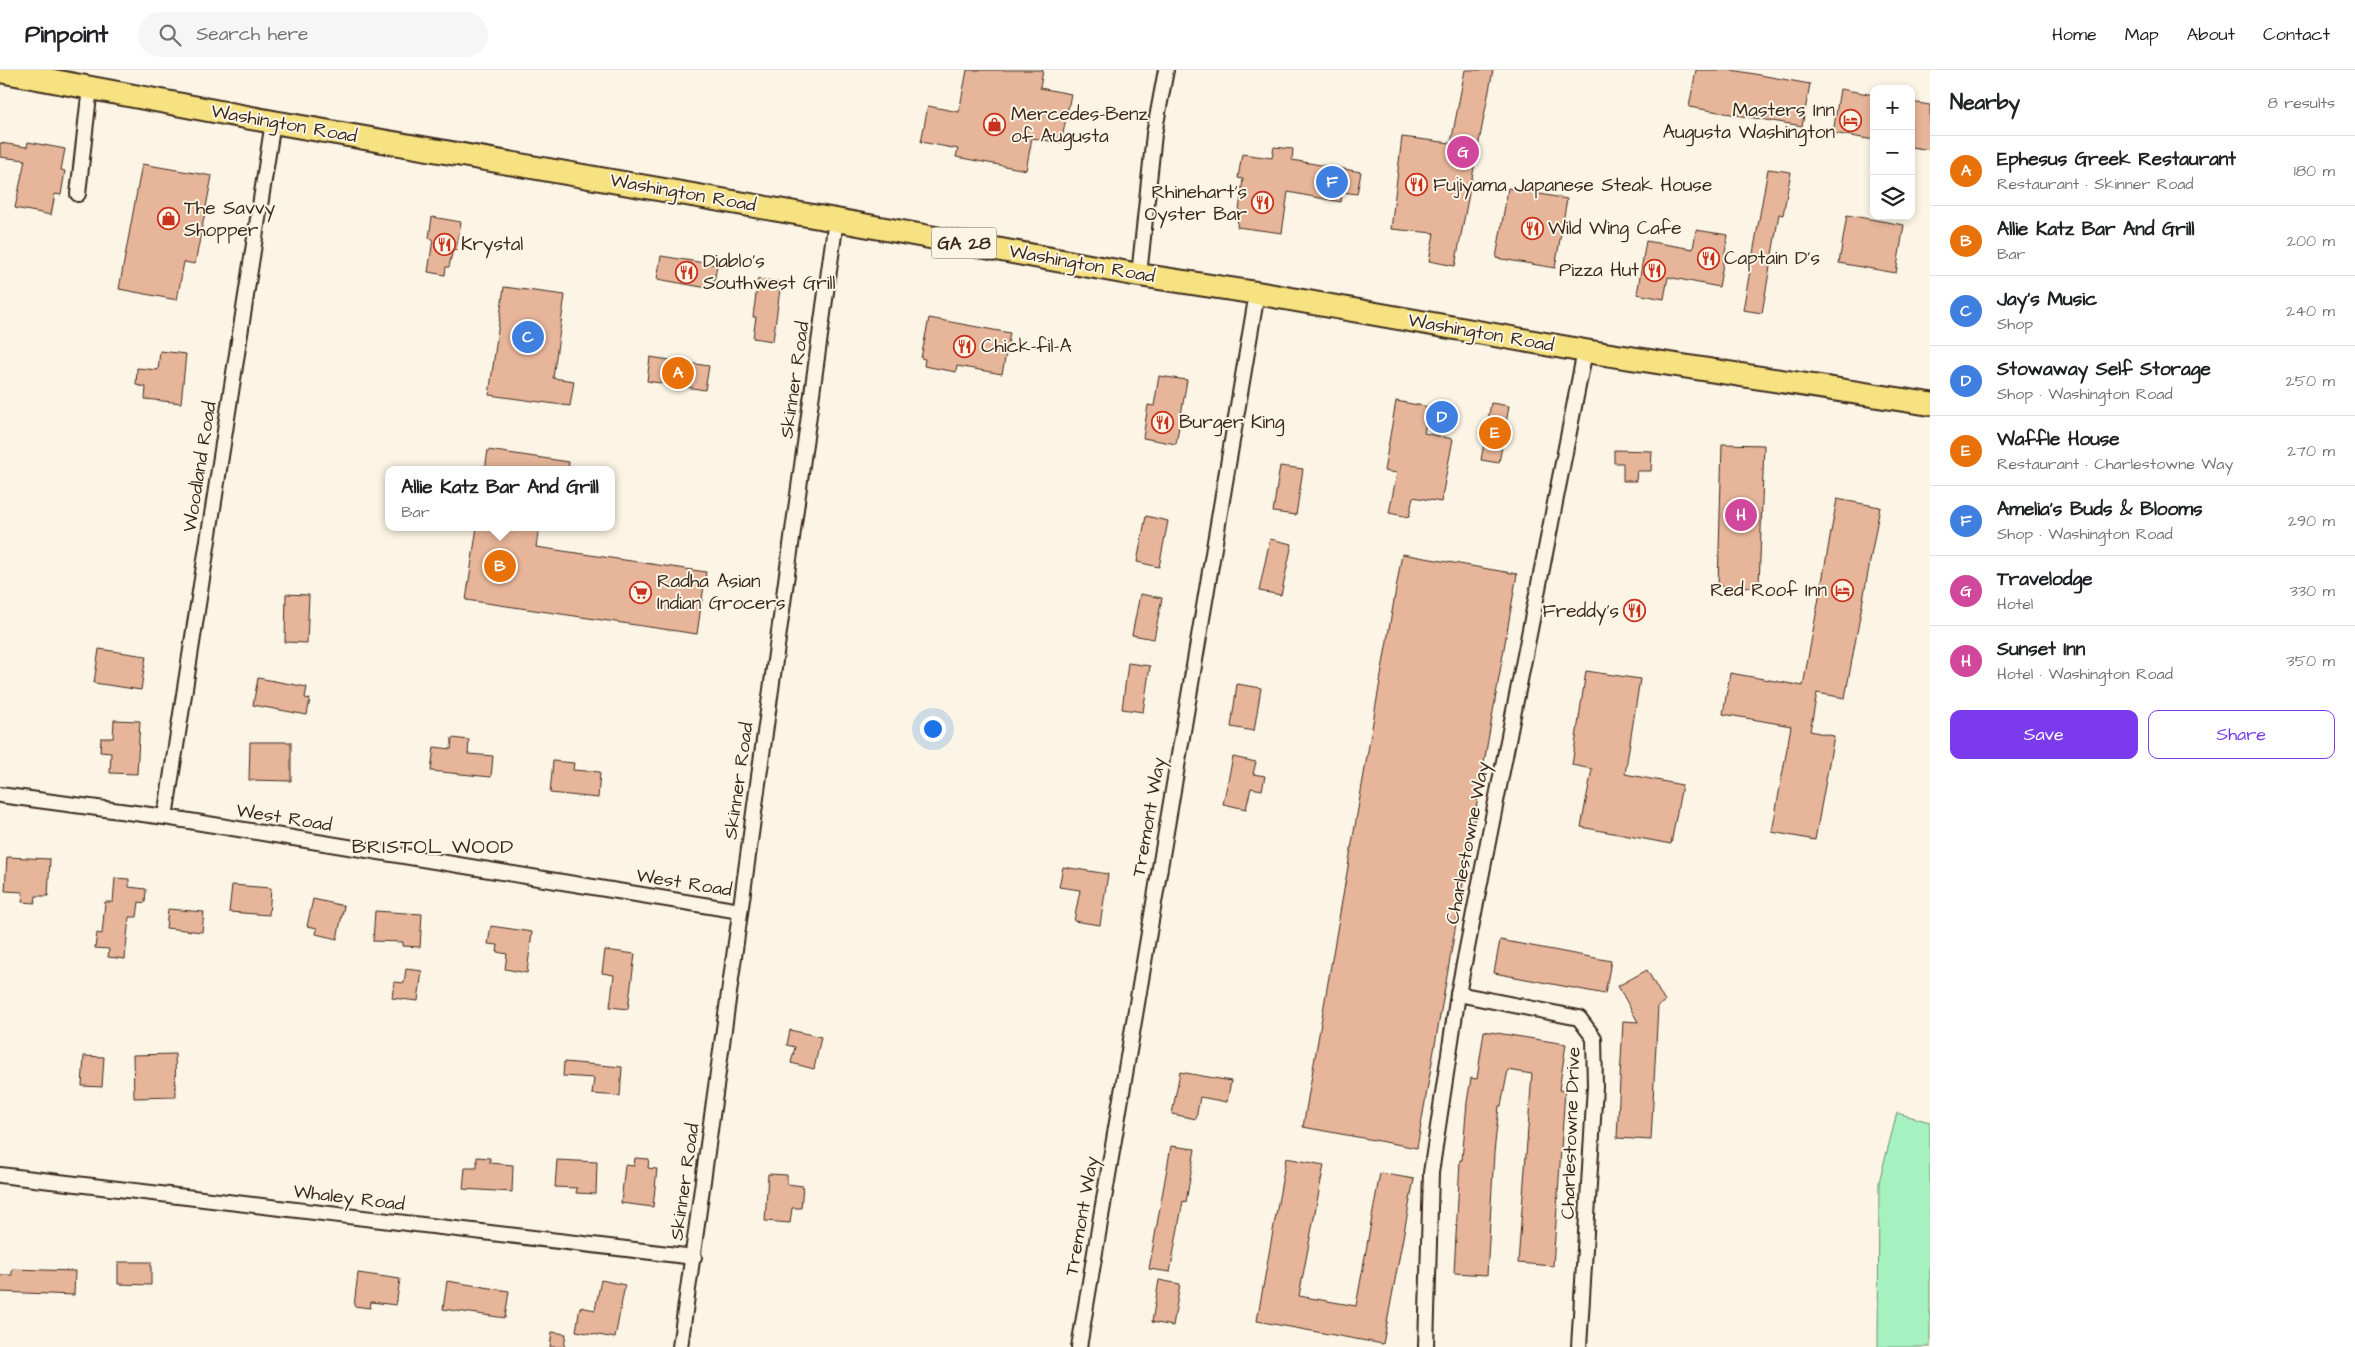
<!DOCTYPE html>
<html lang="en">
<head>
<meta charset="utf-8">
<style>
  :root { --surface:#fff; --page:#f6f6f6; --text:#202124; --muted:#757577; --line:#e0e0e0; --accent:#7c3aed }
  body { margin:0; font-family:"Architects Daughter",sans-serif; background:var(--page); color:var(--text) }
  .controls { position:absolute; right:15px; top:15px; display:grid; overflow:hidden; border-radius:10px; box-shadow:0 2px 8px #0003 }
  .controls button { width:45px; height:45px; display:grid; place-items:center; padding:0; border:0; border-bottom:1px solid var(--line); background:var(--surface); color:var(--text); font:25px sans-serif }
  .you { position:absolute; left:932px; top:658px; width:18px; height:18px; margin:-12px; border:4px solid #fff; border-radius:50%; background:#1a73e8; box-shadow:0 0 0 8px #1a73e833 }
  .badge { display:grid; place-items:center; width:32px; height:32px; border-radius:50%; background:var(--accent); color:#fff; font-size:16px; font-weight:700 }
  .pin { position:absolute; translate:-50% -50%; border:2px solid #fff; box-shadow:0 1px 5px #0006 }
  .popup { position:absolute; left:385px; top:396px; width:230px; height:65px; box-sizing:border-box; display:grid; place-content:center; border-radius:10px; background:var(--surface); filter:drop-shadow(0 1px 4px #0005); font-size:16px; white-space:nowrap; color:var(--muted) }
  .popup b { font-size:19px; color:var(--text) }
  .popup::after { content:''; position:absolute; left:50%; top:100%; margin-left:-10px; border:10px solid transparent; border-top-color:var(--surface) }
  .list { margin:0; padding:0; list-style:none }
  h2 { display:flex; justify-content:space-between; align-items:center; height:65px; margin:0; padding:0 20px; font-size:21px }
  h2 small { font-size:16px; font-weight:400; color:var(--muted) }
  .list li { display:grid; grid-template-columns:32px 1fr auto; gap:15px; align-items:center; box-sizing:border-box; height:70px; padding:0 20px; border-top:1px solid var(--line) }
  .list b { display:block; font-size:19px; white-space:nowrap }
  .list p { margin:0; font-size:16px; white-space:nowrap; color:var(--muted) }
  .list em { font-size:16px; font-style:normal; color:var(--muted) }
  .actions { display:flex; gap:10px; padding:15px 20px }
  .actions a { flex:1; padding:11px 0; border:1px solid var(--accent); border-radius:10px; text-align:center; font-size:18px; color:var(--accent) }
  .actions .main { background:var(--accent); color:#fff }
  .icon { flex:none; width:28px; height:28px; fill:none; stroke:currentColor; stroke-width:2; stroke-linecap:round; stroke-linejoin:round }
  .map { position:relative; flex:none; width:1930px; height:1277px; overflow:hidden }
  header { display:flex; align-items:center; gap:30px; box-sizing:border-box; height:70px; padding:0 25px; background:var(--surface); border-bottom:1px solid var(--line) }
  header strong { font-size:24px }
  nav { display:flex; gap:28px; margin-inline-start:auto; font-size:18px }
  .search { width:350px; height:45px; background:var(--page); display:flex; align-items:center; gap:12px; box-sizing:border-box; padding:0 18px; border-radius:28px; color:var(--muted); font-size:19px }
  main { display:flex }
  aside { flex:1; background:var(--surface) }
  .map>svg:first-child { display:block }
  .green { fill:#a6f1c0; stroke:#708e6f }
  .building { fill:#e7b599; stroke:#3b2a1e }
  .lines { fill:none; stroke-linecap:round; stroke-linejoin:round }
  .minor-casing { stroke:#3b2a1e; stroke-width:18 }
  .primary-casing { stroke:#3b2a1e; stroke-width:26 }
  .minor { stroke:#fcf5e5; stroke-width:14 }
  .primary { stroke:#f7e281; stroke-width:22 }
  .labels { text-anchor:middle; dominant-baseline:central; stroke-width:4; stroke-linejoin:round; paint-order:stroke }
  .shield { fill:#fcf5e5; stroke:#75675a; stroke-width:1 }
  .shield-label { font-size:18px; font-weight:bold; fill:#3b2a1e }
  .poi-label { font-size:19px; fill:#3b2a1e; stroke:#fcf5e5; text-anchor:start }
  .street-label { font-size:19px; fill:#3b2a1e; stroke:#fcf5e5 }
  .neighbourhood-label { font-size:20px; letter-spacing:1px; fill:#3b2a1e; stroke:#fcf5e5 }
</style>
</head>
<body>
<header>
<strong>Pinpoint</strong>
<div class="search"><svg class="icon" aria-label="search" viewBox="0 0 24 24"><circle cx="10" cy="10" r="6"/><path d="M15 15l6 6"/></svg>Search here</div>
<nav><a>Home</a><a>Map</a><a>About</a><a>Contact</a></nav>
</header>
<main>
<div class="map">
<svg width="1930" height="1277" viewBox="0 0 1930 1277">
  <rect width="100%" height="100%" fill="#fcf5e5"/>
  <filter id="ink" filterUnits="userSpaceOnUse"><feTurbulence type="fractalNoise" baseFrequency=".02" numOctaves="2"/><feDisplacementMap in="SourceGraphic" scale="10" xChannelSelector="R" yChannelSelector="G"/><feConvolveMatrix kernelMatrix="1 2 1 2 8 2 1 2 1" color-interpolation-filters="sRGB"/></filter>
  <g filter="url(#ink)">
    <polygon class="green" points="1897,1043 1930,1052 1930,1277 1878,1277 1879,1112"/>
    <g class="building">
      <polygon points="967,0 1043,0 1040,18 1071,24 1061,73 1032,68 1026,100 956,87 958,79 921,72 928,36 959,42"/>
      <polygon points="1465,0 1493,0 1455,196 1429,191 1434,163 1391,159 1402,67 1451,73"/>
      <polygon points="1696,0 1732,0 1810,14 1802,56 1689,37"/>
      <polygon points="1840,19 1874,25 1874,70 1833,63"/>
      <polygon points="1911,32 1930,35 1930,80 1911,77"/>
      <polygon points="28,72 65,79 61,100 65,101 61,125 55,124 51,145 15,138 25,90 0,87 0,73 27,77"/>
      <polygon points="1274,77 1293,79 1292,90 1361,102 1357,124 1342,122 1341,132 1288,122 1282,163 1237,157 1243,109 1238,108 1242,84 1272,88"/>
      <polygon points="142,94 212,106 195,194 184,192 177,230 119,219"/>
      <polygon points="1768,99 1791,102 1783,145 1779,144 1762,243 1743,240"/>
      <polygon points="1508,118 1567,129 1555,198 1496,188"/>
      <polygon points="1847,145 1904,155 1896,203 1839,193"/>
      <polygon points="432,147 461,152 456,180 453,179 449,197 446,197 445,205 428,202 433,169 429,168"/>
      <polygon points="1696,160 1728,165 1719,217 1668,207 1664,229 1637,224 1646,171 1693,179"/>
      <polygon points="661,186 717,195 713,219 657,209"/>
      <polygon points="758,209 781,212 773,271 753,268 756,247 753,247"/>
      <polygon points="504,217 565,225 553,308 574,311 570,336 489,325"/>
      <polygon points="929,248 1010,263 1002,304 957,296 956,302 924,296 925,289 921,288"/>
      <polygon points="160,281 186,284 181,333 145,329 146,317 136,315 137,298 158,300"/>
      <polygon points="650,287 709,296 705,320 647,311"/>
      <polygon points="1159,306 1187,310 1176,374 1143,368 1148,335 1154,336"/>
      <polygon points="1396,331 1429,337 1424,363 1453,369 1441,432 1413,427 1409,447 1389,443 1397,403 1384,401"/>
      <polygon points="1491,333 1509,336 1499,393 1481,390"/>
      <polygon points="1722,374 1764,375 1759,517 1718,516"/>
      <polygon points="488,380 569,392 568,400 485,400"/>
      <polygon points="1614,380 1652,381 1651,401 1637,401 1636,411 1623,411 1623,393 1614,393"/>
      <polygon points="1280,396 1303,399 1296,445 1273,442"/>
      <polygon points="1837,429 1880,437 1845,628 1817,623 1810,661 1834,666 1815,770 1772,762 1791,656 1723,644 1730,603 1803,616"/>
      <polygon points="1146,446 1168,451 1159,497 1137,492"/>
      <polygon points="477,457 539,457 536,477 706,502 697,564 466,530"/>
      <polygon points="1270,469 1292,474 1281,525 1259,521"/>
      <polygon points="1402,484 1517,504 1417,1078 1303,1057"/>
      <polygon points="286,524 309,525 307,573 285,572"/>
      <polygon points="1140,524 1162,528 1154,569 1132,565"/>
      <polygon points="99,579 146,586 141,620 94,613"/>
      <polygon points="1128,593 1150,596 1143,642 1122,639"/>
      <polygon points="1586,601 1640,609 1625,704 1682,715 1671,774 1581,757 1592,699 1572,695"/>
      <polygon points="258,608 307,617 305,628 310,629 307,645 253,635"/>
      <polygon points="1237,614 1261,618 1254,661 1231,657"/>
      <polygon points="114,650 140,651 137,704 110,703 111,683 100,682 101,668 113,668"/>
      <polygon points="452,668 469,670 468,684 493,686 491,707 431,701 434,677 451,679"/>
      <polygon points="250,672 291,672 291,711 249,710"/>
      <polygon points="1233,687 1256,692 1253,704 1265,706 1262,720 1251,718 1246,739 1223,734"/>
      <polygon points="553,691 574,693 573,700 600,702 598,728 550,723"/>
      <polygon points="7,787 50,789 48,826 36,826 35,833 22,832 23,822 5,821"/>
      <polygon points="1063,797 1108,804 1100,855 1074,851 1080,820 1059,817"/>
      <polygon points="115,808 129,809 129,817 146,819 145,833 139,832 137,847 129,847 125,889 108,887 109,879 95,878 97,863 102,864 105,832 113,832"/>
      <polygon points="232,815 271,818 269,845 229,842"/>
      <polygon points="313,829 344,836 337,869 316,864 317,858 307,856"/>
      <polygon points="168,839 204,842 202,862 166,858"/>
      <polygon points="375,841 422,844 420,877 403,876 403,872 373,871"/>
      <polygon points="491,856 532,862 527,903 505,899 507,884 497,882 498,875 488,874"/>
      <polygon points="1500,870 1611,891 1605,924 1494,903"/>
      <polygon points="605,880 635,884 628,939 610,937 614,905 602,903"/>
      <polygon points="406,899 422,901 418,931 392,928 394,912 404,913"/>
      <polygon points="1647,900 1665,932 1658,936 1651,1070 1617,1068 1623,951 1638,952 1618,916"/>
      <polygon points="790,960 821,967 814,999 791,993 795,977 787,975"/>
      <polygon points="1484,961 1566,974 1559,1020 1565,1021 1553,1196 1518,1193 1532,1004 1508,1000 1501,1036 1499,1036 1494,1083 1487,1205 1454,1203 1460,1090 1462,1090 1467,1032 1471,1008 1477,1009"/>
      <polygon points="175,984 176,1027 134,1028 133,985"/>
      <polygon points="84,986 104,987 102,1017 82,1016"/>
      <polygon points="564,992 622,997 620,1026 592,1024 594,1008 563,1006"/>
      <polygon points="1180,1002 1231,1011 1227,1032 1200,1027 1196,1049 1172,1044"/>
      <polygon points="1171,1076 1195,1079 1186,1132 1183,1131 1170,1202 1149,1199"/>
      <polygon points="477,1087 490,1088 490,1093 513,1095 512,1122 463,1119 465,1098 477,1098"/>
      <polygon points="635,1088 649,1089 648,1098 657,1099 653,1137 621,1133 625,1095 634,1096"/>
      <polygon points="1286,1088 1324,1095 1299,1226 1356,1236 1380,1103 1414,1109 1383,1274 1257,1251"/>
      <polygon points="557,1090 597,1092 596,1124 576,1123 577,1118 555,1117"/>
      <polygon points="768,1104 787,1105 787,1114 803,1116 801,1138 792,1138 790,1153 765,1151"/>
      <polygon points="118,1192 151,1192 151,1215 118,1214"/>
      <polygon points="12,1199 75,1201 74,1225 0,1222 0,1205 12,1205"/>
      <polygon points="358,1203 400,1209 396,1235 371,1232 370,1238 354,1236"/>
      <polygon points="601,1210 625,1215 615,1268 576,1261 580,1237 595,1240"/>
      <polygon points="1159,1210 1180,1214 1173,1256 1152,1252"/>
      <polygon points="447,1211 509,1221 505,1248 443,1239"/>
      <polygon points="552,1262 566,1264 564,1277 550,1277"/>
    </g>
    <g class="lines">
      <defs>
        <g id="minor">
          <polyline points="78,124 90,17"/>
          <polyline points="1139,205 1154,64 1166,0"/>
          <polyline points="0,725 165,747 740,841"/>
          <polyline points="165,747 273,52"/>
          <polyline points="1458,924 1579,948 1594,968 1595,1016 1579,1277"/>
          <polyline points="0,1105 694,1187"/>
          <polyline points="680,1277 836,150"/>
          <polyline points="1079,1277 1257,223"/>
          <polyline points="1426,1277 1431,1103 1458,924 1585,281"/>
        </g>
        <polyline id="primary" points="0,1 273,52 836,150 1139,205 1257,223 1585,281 1930,334"/>
      </defs>
      <use href="#minor" class="minor-casing"/>
      <use href="#primary" class="primary-casing"/>
      <use href="#minor" class="minor"/>
      <use href="#primary" class="primary"/>
    </g>
  </g>
  <defs>
    <symbol id="hotel-ring" viewBox="-11 -11 22 22"><circle r="9.5" fill="#fcf5e5" stroke="#c8321e" stroke-width="1.5"/><path d="M-6-4.5h1.5V1H6V5H4.5V3h-9V5H-6ZM-4 0a1.8 1.8 0 1 1 3.6 0ZM.5 0V-2.5h3Q6-2.5 6 0Z" fill="#c8321e"/></symbol>
    <symbol id="shop-ring" viewBox="-11 -11 22 22"><circle r="9.5" fill="#fcf5e5" stroke="#c8321e" stroke-width="1.5"/><path d="M-5-2.5h2.3a2.7 3.5 0 0 1 5.4 0H5L5.5 6h-11ZM-1.5-2.5h3a1.5 2.3 0 0 0-3 0Z" fill="#c8321e"/></symbol>
    <symbol id="restaurant-ring" viewBox="-11 -11 22 22"><circle r="9.5" fill="#fcf5e5" stroke="#c8321e" stroke-width="1.5"/><path d="M-5-6h1v4h1v-4h1v4h1v-4h1v5L-1.5 .5V6h-2V.5L-5-1ZM5-6V6H3V1.5H1.5Q1.5-4 5-6Z" fill="#c8321e"/></symbol>
    <symbol id="supermarket-ring" viewBox="-11 -11 22 22"><circle r="9.5" fill="#fcf5e5" stroke="#c8321e" stroke-width="1.5"/><path d="M-6-5.5h2.5l.6 2H6L4.5 2H-2.5L-4.4-4H-6ZM-1.5 3.2a1.3 1.3 0 1 0 .1 0ZM3 3.2a1.3 1.3 0 1 0 .1 0Z" fill="#c8321e"/></symbol>
  </defs>
  <g fill-rule="evenodd">
    <use href="#hotel-ring" x="1838" y="38" width="25" height="25"/>
    <use href="#shop-ring" x="982" y="42" width="25" height="25"/>
    <use href="#restaurant-ring" x="1404" y="102" width="25" height="25"/>
    <use href="#restaurant-ring" x="1250" y="120" width="25" height="25"/>
    <use href="#shop-ring" x="156" y="136" width="25" height="25"/>
    <use href="#restaurant-ring" x="1520" y="146" width="25" height="25"/>
    <use href="#restaurant-ring" x="432" y="162" width="25" height="25"/>
    <use href="#restaurant-ring" x="1696" y="176" width="25" height="25"/>
    <use href="#restaurant-ring" x="1642" y="188" width="25" height="25"/>
    <use href="#restaurant-ring" x="674" y="190" width="25" height="25"/>
    <use href="#restaurant-ring" x="952" y="264" width="25" height="25"/>
    <use href="#restaurant-ring" x="1150" y="340" width="25" height="25"/>
    <use href="#hotel-ring" x="1830" y="508" width="25" height="25"/>
    <use href="#supermarket-ring" x="628" y="510" width="25" height="25"/>
    <use href="#restaurant-ring" x="1622" y="528" width="25" height="25"/>
  </g>
  <g class="labels">
    <rect class="shield" x="931.5" y="157.5" width="65" height="31" rx="4"/>
    <g class="shield-label">
      <text x="964" y="173">GA 28</text>
    </g>
    <g class="poi-label">
      <text x="1835" y="40" text-anchor="end">Masters Inn<tspan x="1835" dy="22">Augusta Washington</tspan></text>
      <text x="1011" y="44">Mercedes-Benz<tspan x="1011" dy="22">of Augusta</tspan></text>
      <text x="1433" y="115">Fujiyama Japanese Steak House</text>
      <text x="1247" y="122" text-anchor="end">Rhinehart's<tspan x="1247" dy="22">Oyster Bar</tspan></text>
      <text x="184" y="138">The Savvy<tspan x="184" dy="22">Shopper</tspan></text>
      <text x="1548" y="158">Wild Wing Cafe</text>
      <text x="461" y="174">Krystal</text>
      <text x="1724" y="188">Captain D's</text>
      <text x="703" y="191">Diablo's<tspan x="703" dy="22">Southwest Grill</tspan></text>
      <text x="1639" y="200" text-anchor="end">Pizza Hut</text>
      <text x="981" y="276">Chick-fil-A</text>
      <text x="1179" y="352">Burger King</text>
      <text x="657" y="511">Radha Asian<tspan x="657" dy="22">Indian Grocers</tspan></text>
      <text x="1827" y="520" text-anchor="end">Red Roof Inn</text>
      <text x="1619" y="541" text-anchor="end">Freddy's</text>
    </g>
    <g class="street-label">
      <text transform="translate(284 54) rotate(10)">Washington Road</text>
      <text transform="translate(683 123) rotate(10)">Washington Road</text>
      <text transform="translate(1082 194) rotate(10)">Washington Road</text>
      <text transform="translate(1481 263) rotate(10)">Washington Road</text>
      <text transform="translate(795 310) rotate(-82)">Skinner Road</text>
      <text transform="translate(200 397) rotate(-81)">Woodland Road</text>
      <text transform="translate(739 711) rotate(-82)">Skinner Road</text>
      <text transform="translate(1149 747) rotate(-80)">Tremont Way</text>
      <text transform="translate(284 748) rotate(9)">West Road</text>
      <text transform="translate(1468 773) rotate(-79)">Charlestowne Way</text>
      <text transform="translate(684 813) rotate(9)">West Road</text>
      <text transform="translate(1571 1063) rotate(-88)">Charlestowne Drive</text>
      <text transform="translate(685 1112) rotate(-82)">Skinner Road</text>
      <text transform="translate(349 1128) rotate(7)">Whaley Road</text>
      <text transform="translate(1082 1146) rotate(-80)">Tremont Way</text>
    </g>
    <g class="neighbourhood-label">
      <text x="433" y="777">BRISTOL WOOD</text>
    </g>
  </g>
</svg>
<div class="controls">
<button>+</button>
<button>−</button>
<button><svg class="icon" aria-label="layers" viewBox="0 0 24 24"><path d="M12 4l9 5-9 5-9-5zM3 14l9 5 9-5"/></svg></button>
</div>
<div class="you"></div>
<div class="pin badge" style="left:678px;top:303px;background:#e8710a">A</div>
<div class="pin badge" style="left:500px;top:496px;background:#e8710a">B</div>
<div class="popup"><b>Allie Katz Bar And Grill</b>Bar</div>
<div class="pin badge" style="left:528px;top:267px;background:#3f7fe0">C</div>
<div class="pin badge" style="left:1442px;top:347px;background:#3f7fe0">D</div>
<div class="pin badge" style="left:1495px;top:363px;background:#e8710a">E</div>
<div class="pin badge" style="left:1332px;top:112px;background:#3f7fe0">F</div>
<div class="pin badge" style="left:1463px;top:82px;background:#d1479c">G</div>
<div class="pin badge" style="left:1741px;top:445px;background:#d1479c">H</div>
</div>
<aside>
<h2>Nearby<small>8 results</small></h2>
<ul class="list">
<li><span class="badge" style="background:#e8710a">A</span><div><b>Ephesus Greek Restaurant</b><p>Restaurant · Skinner Road</p></div><em>180 m</em></li>
<li><span class="badge" style="background:#e8710a">B</span><div><b>Allie Katz Bar And Grill</b><p>Bar</p></div><em>200 m</em></li>
<li><span class="badge" style="background:#3f7fe0">C</span><div><b>Jay's Music</b><p>Shop</p></div><em>240 m</em></li>
<li><span class="badge" style="background:#3f7fe0">D</span><div><b>Stowaway Self Storage</b><p>Shop · Washington Road</p></div><em>250 m</em></li>
<li><span class="badge" style="background:#e8710a">E</span><div><b>Waffle House</b><p>Restaurant · Charlestowne Way</p></div><em>270 m</em></li>
<li><span class="badge" style="background:#3f7fe0">F</span><div><b>Amelia's Buds &amp; Blooms</b><p>Shop · Washington Road</p></div><em>290 m</em></li>
<li><span class="badge" style="background:#d1479c">G</span><div><b>Travelodge</b><p>Hotel</p></div><em>330 m</em></li>
<li><span class="badge" style="background:#d1479c">H</span><div><b>Sunset Inn</b><p>Hotel · Washington Road</p></div><em>350 m</em></li>
</ul>
<div class="actions"><a class="main">Save</a><a>Share</a></div>
</aside>
</main>
</body>
</html>
